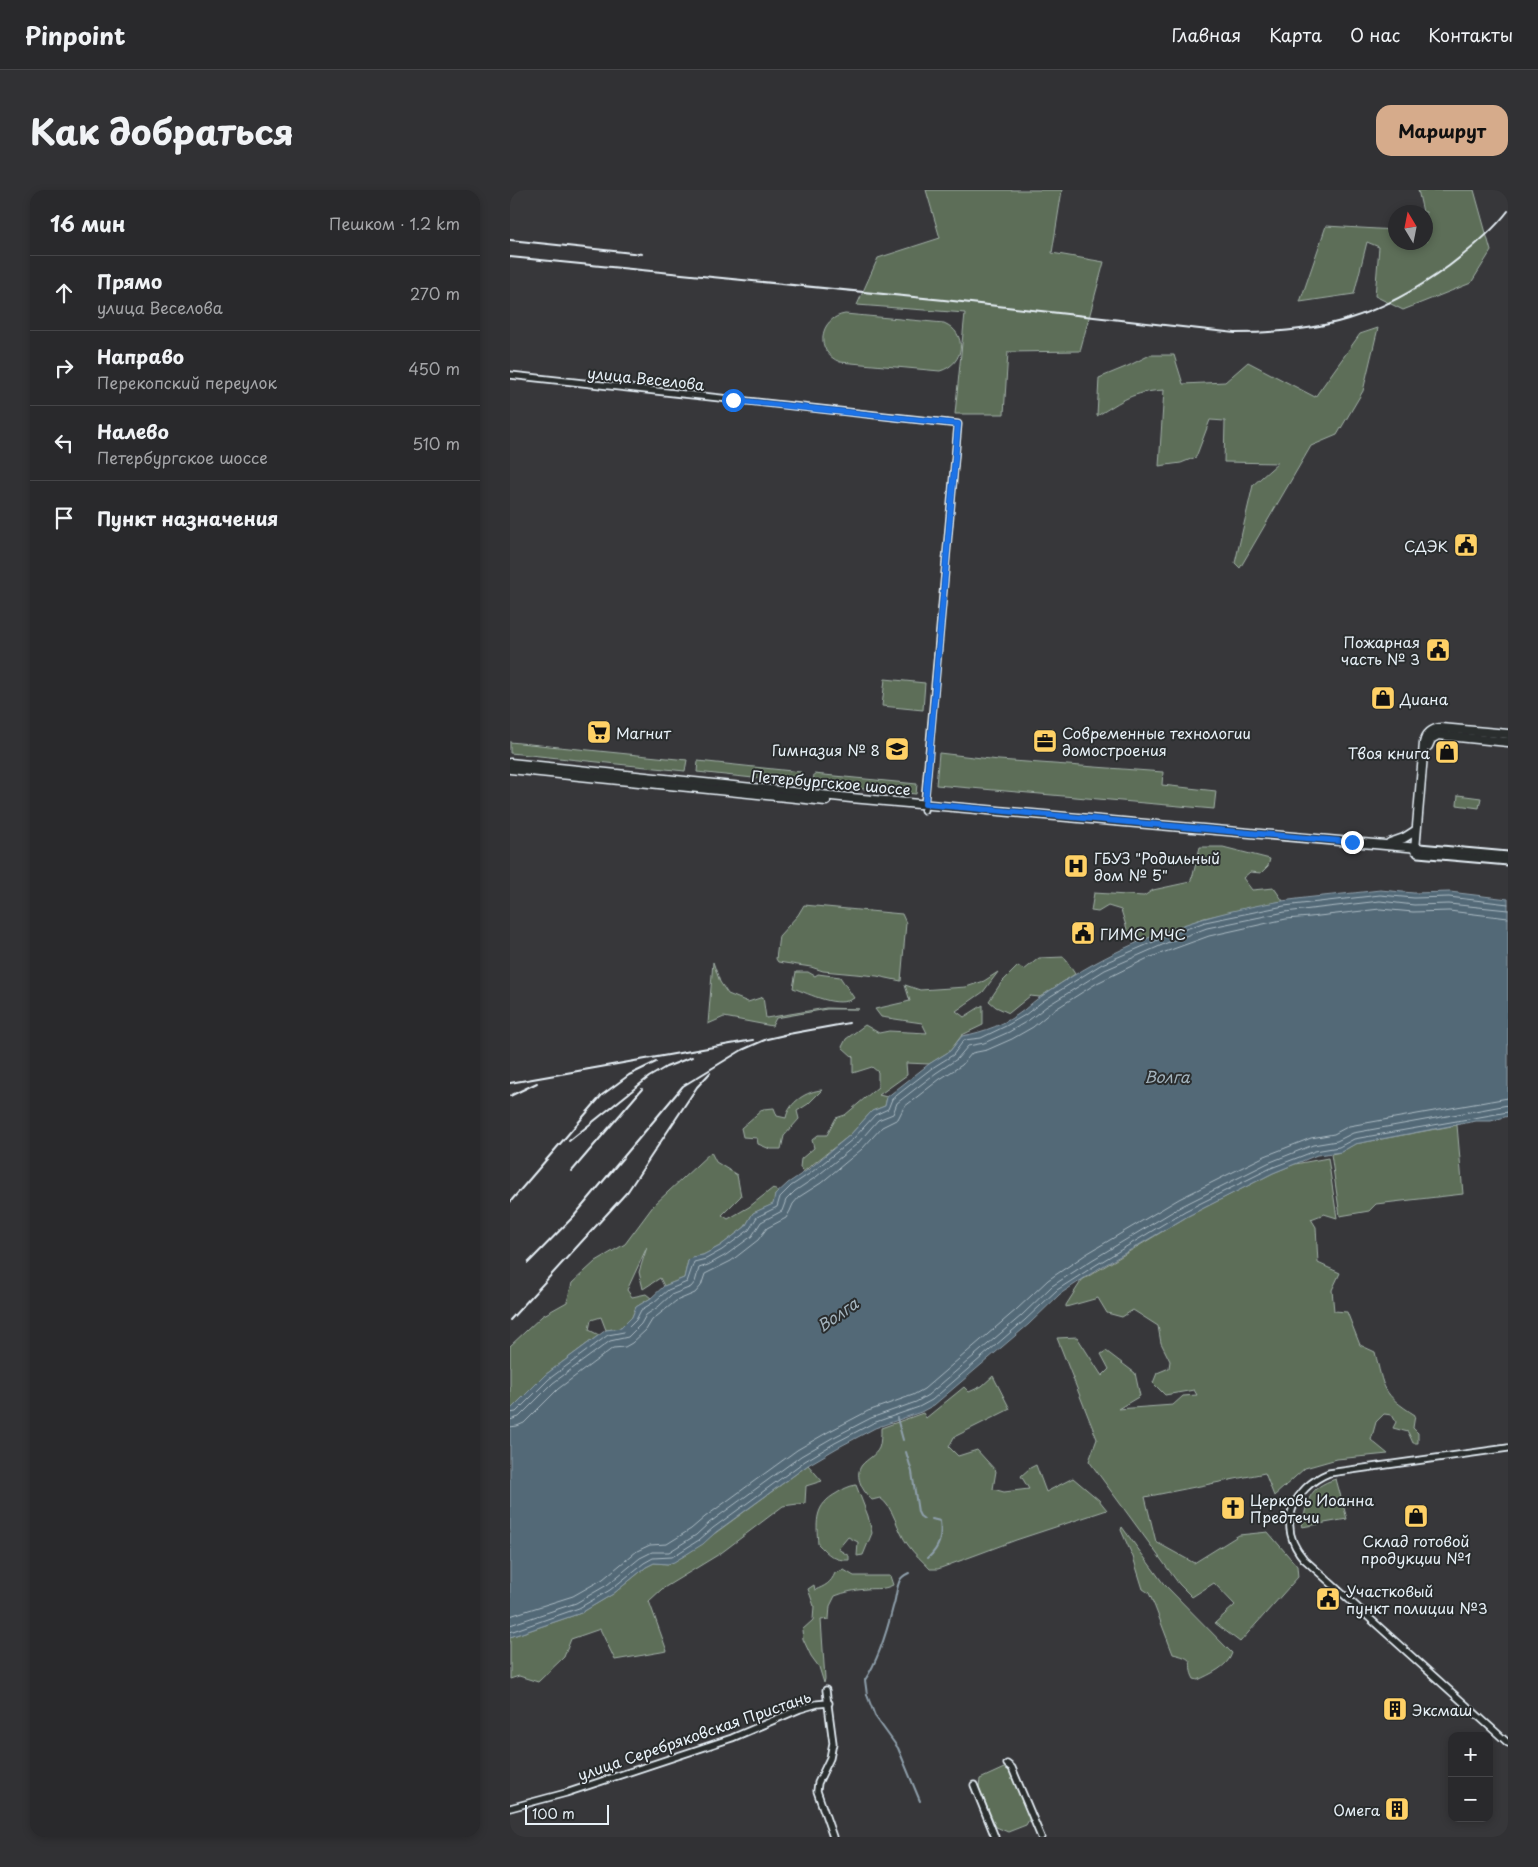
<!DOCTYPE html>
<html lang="ru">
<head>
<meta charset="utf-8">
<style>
  :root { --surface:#29292c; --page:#313134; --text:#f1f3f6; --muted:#a5a6a9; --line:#454548; --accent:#d6ab8b }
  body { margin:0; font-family:"Playpen Sans",sans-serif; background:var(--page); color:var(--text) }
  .controls { position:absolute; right:15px; bottom:15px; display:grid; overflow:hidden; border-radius:10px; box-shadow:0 2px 8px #0003 }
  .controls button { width:45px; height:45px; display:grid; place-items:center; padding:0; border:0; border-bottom:1px solid var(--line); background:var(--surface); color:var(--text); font:25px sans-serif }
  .compass { position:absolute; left:878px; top:15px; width:45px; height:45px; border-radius:50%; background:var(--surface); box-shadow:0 2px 8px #0003; rotate:350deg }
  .scale { position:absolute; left:15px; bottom:12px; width:84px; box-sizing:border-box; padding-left:5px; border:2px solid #e8f1f8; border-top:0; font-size:14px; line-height:18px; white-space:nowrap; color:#e8f1f8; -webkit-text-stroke:4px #2a2d2e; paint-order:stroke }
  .stop { position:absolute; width:15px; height:15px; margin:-11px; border:4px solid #1a73e8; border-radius:50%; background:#fff }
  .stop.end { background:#1a73e8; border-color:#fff; box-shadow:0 1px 5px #0008 }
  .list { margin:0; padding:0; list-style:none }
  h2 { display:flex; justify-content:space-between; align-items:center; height:65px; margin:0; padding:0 20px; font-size:21px }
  h2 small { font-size:16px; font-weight:400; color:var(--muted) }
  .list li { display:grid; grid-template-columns:32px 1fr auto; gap:15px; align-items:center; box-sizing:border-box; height:75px; padding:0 20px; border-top:1px solid var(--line) }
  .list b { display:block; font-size:19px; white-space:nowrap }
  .list p { margin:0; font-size:16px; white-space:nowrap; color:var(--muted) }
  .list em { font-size:16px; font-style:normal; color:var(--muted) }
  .icon { flex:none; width:28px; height:28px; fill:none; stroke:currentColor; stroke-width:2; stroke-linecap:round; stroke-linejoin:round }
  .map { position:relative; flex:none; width:998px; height:1647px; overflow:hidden; border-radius:15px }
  header { display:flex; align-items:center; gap:30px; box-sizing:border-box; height:70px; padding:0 25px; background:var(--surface); border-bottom:1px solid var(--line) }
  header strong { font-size:24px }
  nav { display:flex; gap:28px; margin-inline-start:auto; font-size:18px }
  .intro { display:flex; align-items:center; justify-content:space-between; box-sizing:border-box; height:120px; padding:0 30px }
  h1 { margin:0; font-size:35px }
  .button { padding:12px 22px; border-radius:15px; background:var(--accent); color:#111; font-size:18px; font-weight:700 }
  main { display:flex; gap:30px; padding:0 30px }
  aside { flex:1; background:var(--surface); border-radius:15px; box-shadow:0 2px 8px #0003 }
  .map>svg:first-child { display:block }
  .green { fill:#5d6e58; stroke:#a2b0a8 }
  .water { fill:#526977; stroke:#8e9fab }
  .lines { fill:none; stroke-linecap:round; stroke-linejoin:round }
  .shore { stroke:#acbbc4; stroke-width:1 }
  .stream { stroke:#8e9fab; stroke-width:2 }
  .tertiary-casing { stroke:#e8f1f8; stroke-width:9 }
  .secondary-casing { stroke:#e8f1f8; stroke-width:11 }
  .primary-casing { stroke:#e8f1f8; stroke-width:11 }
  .tertiary { stroke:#2a2d2e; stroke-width:5.5 }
  .secondary { stroke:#2a2d2e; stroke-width:7 }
  .primary { stroke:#2a2d2e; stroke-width:8 }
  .rail { stroke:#e8f1f8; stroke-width:2 }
  .route { stroke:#1a73e8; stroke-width:6 }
  .labels { text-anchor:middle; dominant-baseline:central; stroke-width:4; stroke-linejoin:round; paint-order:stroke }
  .street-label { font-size:15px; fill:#e8f1f8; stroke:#2a2d2e }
  .poi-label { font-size:15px; fill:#e8f1f8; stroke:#2a2d2e; text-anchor:start }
  .water-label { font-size:16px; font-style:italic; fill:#a4b4be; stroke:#2a2d2e }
</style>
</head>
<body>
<header>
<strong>Pinpoint</strong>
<nav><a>Главная</a><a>Карта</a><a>О нас</a><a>Контакты</a></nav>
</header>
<div class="intro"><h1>Как добраться</h1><a class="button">Маршрут</a></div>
<main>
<aside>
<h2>16 мин<small>Пешком · 1.2 km</small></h2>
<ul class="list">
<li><svg class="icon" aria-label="ahead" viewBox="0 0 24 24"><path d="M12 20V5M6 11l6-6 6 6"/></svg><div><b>Прямо</b><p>улица Веселова</p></div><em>270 m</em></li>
<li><svg class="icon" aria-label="right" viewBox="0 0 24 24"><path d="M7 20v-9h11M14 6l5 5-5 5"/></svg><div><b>Направо</b><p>Перекопский переулок</p></div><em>450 m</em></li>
<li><svg class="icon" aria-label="left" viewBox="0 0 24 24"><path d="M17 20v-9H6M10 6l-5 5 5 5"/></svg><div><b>Налево</b><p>Петербургское шоссе</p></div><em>510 m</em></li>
<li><svg class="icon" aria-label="arrive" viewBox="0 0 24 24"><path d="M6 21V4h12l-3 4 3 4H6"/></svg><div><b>Пункт назначения</b></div></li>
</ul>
</aside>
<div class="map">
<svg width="998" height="1647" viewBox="0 0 998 1647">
  <rect width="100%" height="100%" fill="#37373a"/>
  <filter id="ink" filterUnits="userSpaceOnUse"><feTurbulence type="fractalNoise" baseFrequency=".02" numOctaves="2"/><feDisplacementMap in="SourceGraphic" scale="10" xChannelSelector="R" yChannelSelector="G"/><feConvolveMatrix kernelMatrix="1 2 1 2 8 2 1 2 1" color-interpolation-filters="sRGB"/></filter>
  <g filter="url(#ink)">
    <g class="green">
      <polygon points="416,0 552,0 542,63 594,72 570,161 498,162 494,224 445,224 455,123 347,115 368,68 430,48"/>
      <polygon points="908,0 964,0 981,61 961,93 893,120 865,106 869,57 857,52 844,104 790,112 816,36 885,40 886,52 916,52 917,40 916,22 913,22"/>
      <path d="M335,124l99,9c24,10 21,41 -4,48l-100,-9c-26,-10 -21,-44 5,-48z"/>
      <path d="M868,138l-15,63 -26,44 -26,11 -71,122 -5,-5 18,-78 25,-22 -54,-1 1,-41 -15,-1 -14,37 -15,6 -22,3 5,-76c-32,2 -41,10 -67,26l2,-38 29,-12 22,-11h24l9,29 42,-2 23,-20 67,35 45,-63z"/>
      <polygon points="375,489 415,493 413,520 372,516"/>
      <polygon points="0,552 177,570 175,581 0,563"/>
      <polygon points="429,563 489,570 653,582 652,595 706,601 704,619 426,595"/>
      <polygon points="188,571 291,582 290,593 187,582"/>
      <polygon points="304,584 407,594 406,604 303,594"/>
      <polygon points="948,605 971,608 969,618 947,615"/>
      <polygon points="690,657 713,657 760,669 758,676 751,683 740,682 733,688 742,700 764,698 773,711 694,728 628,752 618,742 611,720 598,716 588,722 581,721 584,703 634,706 643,700 680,692 683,685"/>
      <polygon points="294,715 392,724 396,733 391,791 367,786 313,781 301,777 268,772 266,769 269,746 288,725"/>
      <polygon points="554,767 565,784 530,807 520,806 499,823 486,817 479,811 491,793 508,776 514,780 529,768"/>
      <polygon points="203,772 210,792 218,804 238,812 253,807 256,828 316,818 349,819 317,819 266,828 262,836 214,827 198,834"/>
      <path d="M286,782h12l7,4 3,-2 22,3 14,21c-16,11 -44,-4 -61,-10z"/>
      <polygon points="488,782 473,802 446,821 454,827 473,815 473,835 452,845 440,861 419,874 396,873 397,885 369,905 377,907 375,916 362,921 340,945 293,982 290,977 291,969 304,958 302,950 308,945 317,945 326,928 335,925 368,897 368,882 362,877 343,883 343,867 332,857 336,849 355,835 369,843 379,841 417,843 412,833 371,827 365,819 400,811 395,795 410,800 456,797 474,791"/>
      <path d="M312,900l-14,14 -11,7 2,8 -15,17 -3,13h-11l-12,-5 -1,-6 -14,-1 -2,-9 22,-19 11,-1 3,8 9,2c3,-16 21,-27 36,-28z"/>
      <polygon points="947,935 953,1004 866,1014 859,1021 830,1026 821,964 831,962 845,954"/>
      <polygon points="201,962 206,972 227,985 231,1006 212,1025 218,1029 239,1017 263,998 268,1002 265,1005 264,1014 243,1023 235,1037 210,1056 193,1065 182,1067 178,1071 174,1088 154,1096 150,1088 133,1099 129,1082 137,1057 117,1100 122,1107 136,1104 141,1108 126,1117 122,1127 111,1138 96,1140 91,1127 81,1130 79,1140 89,1145 35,1185 0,1220 0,1156 32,1126 57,1112 62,1093 86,1071 115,1054 144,1015"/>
      <path d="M818,968l9,60 -13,-4 -13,5 5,8 2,36 22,10 -8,17 2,21 13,1 13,33 15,7c9,37 7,42 40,63l-2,13 5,5v10h-5l-5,-11 -15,-4 3,-6 -4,-7 -8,-1 -8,8 -5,18 17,14 -51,5 -32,9 -31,28 -9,-23 -120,24 11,45 38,21 45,-28 29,-3 29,34 1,11 -58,65 -25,-19 20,-18 -21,-22 -22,14 -13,-13 -90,-123 8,-22 -40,-101 20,-1 25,39 7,-7 -8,-15 5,-3 29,22 5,23 -22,13 55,-4 10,-9 14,-1 -3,-5 -29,5 -12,-12 4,-10 12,-5 1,-7 -9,-18 -3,-17 -25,-16 -11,7 -15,-4 -9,-15 -32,9v-2l16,-25 106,-64 85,-43 22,-9z"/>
      <path d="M483,1186l17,33 -56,28 -5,10 9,9 19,-6 19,21 -3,18 11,3 25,-3 -8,-13 9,-8 6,-3 10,27 27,-14 26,22 8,10 -91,30 -78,29h-8c-7,-8 -16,-15 -22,-24 -11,-14 -14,-38 -28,-47l-8,2c-8,-7 -19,-24 -10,-35 5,-6 13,-9 17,-17 2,-5 2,-13 2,-20l42,-15 3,5 38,-31 5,5 13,-6z"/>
      <polygon points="298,1275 312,1291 296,1296 295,1313 273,1316 211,1363 152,1399 139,1411 157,1461 105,1470 90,1439 61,1449 54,1467 28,1492 9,1486 0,1489 0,1447 71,1423 103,1404 136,1377 144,1373 159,1374 174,1366"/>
      <path d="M826,1289l11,40 -45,8c5,-26 6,-40 34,-48z"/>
      <path d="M346,1295l12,31 4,17 -9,22 -6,1 1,-14 -10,-5 -10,12 11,7v4c-15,1 -21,-6 -31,-16 -2,-24 -3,-39 19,-51 6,-4 12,-7 19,-8z"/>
      <path d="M612,1337l41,56 69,70c-4,14 -22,21 -34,27l-4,-1c-9,-16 6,-19 -21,-25l-18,-47 -6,-14 -6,-4 -10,-32 -12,-27z"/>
      <path d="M334,1380l10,6h36l3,9c-10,5 -17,3 -27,4 -11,1 -21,3 -31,7l-5,10 -1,13 -8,1 4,59 -1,4 -5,-16 -8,-11 -8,-17 -1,-9 11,-10 1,-14 -6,-17 6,-4 1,5c10,-4 16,-7 20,-17z"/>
      <polygon points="494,1578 502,1582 520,1628 516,1635 498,1642 486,1637 469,1598 470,1589"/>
    </g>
    <path class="water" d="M870,700l34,3 36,-1 58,7v217l-17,5h-15l-121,23 -14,8 -24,3 -44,18 -85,43 -90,53 -38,25 -31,30 -95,81 -13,7 -46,16 -38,20 -29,17 -92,67 -13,12 -29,18 -6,2 -14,-1 -8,4 -33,27 -32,19 -71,24v-227l35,-35 61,-45 15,-2 11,-11 4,-10 15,-9 13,-12 20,-8 4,-17 4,-4 11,-2 17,-9 25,-19 8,-14 20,-9 2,-9 13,-12 21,-14 41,-34 22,-24 13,-5 2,-9 42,-33 21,-13 12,-15c22,-4 44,-12 62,-26 6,-5 11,-10 18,-14 26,-18 53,-34 81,-47 51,-24 104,-39 159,-48 33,-5 66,-7 98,-11z"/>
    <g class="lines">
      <g class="shore">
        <polyline points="0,1223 6,1222 39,1189 98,1145 114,1142 126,1130 131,1120 144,1112 158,1100 177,1092 184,1072 196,1069 212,1060 239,1040 247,1027 267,1017 270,1007 281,996 302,982 343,949 365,925 378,919 382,909 422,878 443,865 454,850 471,848 496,836 515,825 533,811 592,774 657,746 695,732 774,716 870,705 904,708 939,707 998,714"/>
        <polyline points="0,1230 9,1227 43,1193 100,1151 118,1147 131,1134 136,1125 148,1117 161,1105 181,1097 185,1092 189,1078 198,1075 216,1065 242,1046 251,1032 272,1021 276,1010 285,1001 306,987 347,954 368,930 383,924 387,913 426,883 447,869 458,856 474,853 499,842 519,830 537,816 595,780 659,752 697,738 775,722 870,711 904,715 939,714 998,720"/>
        <polyline points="0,1237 7,1236 14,1233 48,1199 103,1158 115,1157 122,1153 136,1140 142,1130 166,1111 185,1103 191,1096 195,1084 221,1071 248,1050 257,1038 276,1028 280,1021 283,1014 289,1007 311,993 352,959 372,937 388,929 394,917 430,889 452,875 462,863 477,860 502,849 523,837 541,822 587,793 636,769 699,746 776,729 800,727 870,719 903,722 939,721 998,728"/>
        <polyline points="0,1426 63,1406 93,1389 127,1361 140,1355 157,1354 181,1339 195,1327 287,1260 318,1242 358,1221 403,1205 414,1199 506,1120 538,1090 578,1063 669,1009 755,966 801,948 824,944 839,936 998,908"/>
        <polyline points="0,1435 66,1413 97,1395 130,1368 142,1362 159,1362 186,1345 199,1333 291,1266 322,1248 361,1228 406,1212 418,1205 511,1126 542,1096 582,1070 672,1016 758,973 803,955 827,951 843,943 998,915"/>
        <polyline points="0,1442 69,1418 100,1400 134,1373 143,1368 162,1367 189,1350 203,1338 295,1271 325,1253 363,1233 409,1217 422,1210 515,1130 547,1100 586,1075 675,1021 761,978 805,961 829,957 844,949 998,922"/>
      </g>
      <g class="stream">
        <polyline points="387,1228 393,1250"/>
        <polyline points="396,1262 402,1282 408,1322 410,1326 414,1329"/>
        <path d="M418,1368c12,-11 14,-21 12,-37l-8,-2"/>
        <path d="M399,1383c-4,2 -7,3 -9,7 -4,8 -4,19 -7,27 -6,24 -14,52 -28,73l2,15 8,21 23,32 22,53"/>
      </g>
      <defs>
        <g id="tertiary">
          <polyline points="0,185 448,234 414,620"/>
          <path d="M998,1258l-179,25c-37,15 -53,54 -25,86l204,184"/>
          <polyline points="316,1500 323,1553 320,1568 308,1593 307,1601 323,1647"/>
          <polyline points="497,1574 502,1578 531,1647"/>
          <polyline points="464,1595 485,1647"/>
          <polyline points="0,1618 56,1603 222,1548 290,1519 307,1514 319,1513"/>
        </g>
        <g id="secondary">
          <polyline points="909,658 998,666"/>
          <polyline points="908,663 998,671"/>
        </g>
        <g id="primary">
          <polyline points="918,556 921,549 928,545 998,552"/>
          <polyline points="0,573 341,608 909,658"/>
          <polyline points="0,579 316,611"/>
          <polyline points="880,653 894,648 905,641"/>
          <path d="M905,660l9,-107c2,-9 8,-14 17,-15l67,6"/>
        </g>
      </defs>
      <use href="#tertiary" class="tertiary-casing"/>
      <use href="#secondary" class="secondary-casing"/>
      <use href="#primary" class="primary-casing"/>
      <use href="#tertiary" class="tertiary"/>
      <use href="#secondary" class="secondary"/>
      <use href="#primary" class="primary"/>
      <g class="rail">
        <polyline points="0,50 132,64"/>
        <path d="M0,67l434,43 291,33c87,0 143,-15 214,-67 21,-16 43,-34 59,-55"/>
        <polyline points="273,845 339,833"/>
        <polyline points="0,893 243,850"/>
        <polyline points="0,906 27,893"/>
        <polyline points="59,951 139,887 156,877 182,867"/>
        <polyline points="62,981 132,899"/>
        <polyline points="0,1012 92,905 119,885 146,872"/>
        <polyline points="18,1073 64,1026 173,896 232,860 257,849 279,844"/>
        <polyline points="0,1130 118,1001 187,897 200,883"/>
      </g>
    </g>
  </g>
  <g class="lines" filter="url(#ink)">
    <polyline class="route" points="223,210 448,234 415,614 842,652"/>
  </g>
  <defs>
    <symbol id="civic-square" viewBox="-11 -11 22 22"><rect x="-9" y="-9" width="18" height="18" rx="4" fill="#ffd166" stroke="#2a2d2e"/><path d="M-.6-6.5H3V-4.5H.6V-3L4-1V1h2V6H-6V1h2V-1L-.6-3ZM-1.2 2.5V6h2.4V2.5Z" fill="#111"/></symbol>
    <symbol id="shop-square" viewBox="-11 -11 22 22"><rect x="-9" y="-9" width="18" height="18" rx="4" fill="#ffd166" stroke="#2a2d2e"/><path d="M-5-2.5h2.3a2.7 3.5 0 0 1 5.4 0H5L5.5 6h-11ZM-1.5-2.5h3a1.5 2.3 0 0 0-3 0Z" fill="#111"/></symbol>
    <symbol id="supermarket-square" viewBox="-11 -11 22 22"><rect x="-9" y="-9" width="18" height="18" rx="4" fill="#ffd166" stroke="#2a2d2e"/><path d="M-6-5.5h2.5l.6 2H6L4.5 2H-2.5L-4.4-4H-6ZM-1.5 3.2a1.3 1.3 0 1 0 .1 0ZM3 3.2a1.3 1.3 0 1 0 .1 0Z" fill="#111"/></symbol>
    <symbol id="office-square" viewBox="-11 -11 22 22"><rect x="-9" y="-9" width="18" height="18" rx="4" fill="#ffd166" stroke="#2a2d2e"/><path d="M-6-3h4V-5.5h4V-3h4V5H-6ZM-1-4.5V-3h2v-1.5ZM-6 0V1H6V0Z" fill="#111"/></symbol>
    <symbol id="school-square" viewBox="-11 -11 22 22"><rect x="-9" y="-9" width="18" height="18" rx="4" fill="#ffd166" stroke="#2a2d2e"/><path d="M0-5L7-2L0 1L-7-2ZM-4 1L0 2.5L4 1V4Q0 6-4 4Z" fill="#111"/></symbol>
    <symbol id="hospital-square" viewBox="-11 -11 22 22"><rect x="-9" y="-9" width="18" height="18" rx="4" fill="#ffd166" stroke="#2a2d2e"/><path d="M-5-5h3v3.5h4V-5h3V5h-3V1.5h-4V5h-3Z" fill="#111"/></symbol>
    <symbol id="church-square" viewBox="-11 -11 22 22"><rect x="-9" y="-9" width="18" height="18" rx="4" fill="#ffd166" stroke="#2a2d2e"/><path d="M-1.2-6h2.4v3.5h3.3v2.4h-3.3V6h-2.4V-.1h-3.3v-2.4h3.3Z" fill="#111"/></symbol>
    <symbol id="building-square" viewBox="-11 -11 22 22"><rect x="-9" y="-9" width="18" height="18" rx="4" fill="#ffd166" stroke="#2a2d2e"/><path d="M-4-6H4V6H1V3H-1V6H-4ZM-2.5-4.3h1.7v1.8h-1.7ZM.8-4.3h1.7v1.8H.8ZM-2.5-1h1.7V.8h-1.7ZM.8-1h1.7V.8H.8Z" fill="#111"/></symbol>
  </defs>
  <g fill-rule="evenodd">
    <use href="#civic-square" x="942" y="341" width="28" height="28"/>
    <use href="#civic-square" x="914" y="446" width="28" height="28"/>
    <use href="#shop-square" x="859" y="494" width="28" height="28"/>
    <use href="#supermarket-square" x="75" y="528" width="28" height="28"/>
    <use href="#office-square" x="521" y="537" width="28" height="28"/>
    <use href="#school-square" x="373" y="545" width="28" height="28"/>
    <use href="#shop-square" x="923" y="548" width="28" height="28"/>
    <use href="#hospital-square" x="552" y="662" width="28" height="28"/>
    <use href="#civic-square" x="559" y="729" width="28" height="28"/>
    <use href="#church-square" x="709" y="1304" width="28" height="28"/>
    <use href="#shop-square" x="892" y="1312" width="28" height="28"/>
    <use href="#civic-square" x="804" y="1395" width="28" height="28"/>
    <use href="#building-square" x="871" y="1505" width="28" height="28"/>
    <use href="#building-square" x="873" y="1605" width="28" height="28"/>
  </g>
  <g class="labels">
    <g class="street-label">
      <text transform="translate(136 188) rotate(6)">улица Веселова</text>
      <text transform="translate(321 592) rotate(5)">Петербургское шоссе</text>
      <text transform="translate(184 1545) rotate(-19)">улица Серебряковская Пристань</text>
    </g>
    <g class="poi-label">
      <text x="938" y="355" text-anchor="end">СДЭК</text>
      <text x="910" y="451" text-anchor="end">Пожарная<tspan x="910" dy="17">часть № 3</tspan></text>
      <text x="890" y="508">Диана</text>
      <text x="106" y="542">Магнит</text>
      <text x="552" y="542">Современные технологии<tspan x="552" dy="17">домостроения</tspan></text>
      <text x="370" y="559" text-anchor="end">Гимназия № 8</text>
      <text x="920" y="562" text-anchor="end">Твоя книга</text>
      <text x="584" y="667">ГБУЗ "Родильный<tspan x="584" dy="17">дом № 5"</tspan></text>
      <text x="590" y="743">ГИМС МЧС</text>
      <text x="740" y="1309">Церковь Иоанна<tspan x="740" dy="17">Предтечи</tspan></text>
      <text x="906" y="1350" text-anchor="middle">Склад готовой<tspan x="906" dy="17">продукции №1</tspan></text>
      <text x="836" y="1400">Участковый<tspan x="836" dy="17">пункт полиции №3</tspan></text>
      <text x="902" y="1519">Эксмаш</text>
      <text x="870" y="1619" text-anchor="end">Омега</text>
    </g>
    <g class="water-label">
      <text x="657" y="886">Волга</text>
      <text transform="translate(327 1124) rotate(-35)">Волга</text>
    </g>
  </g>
</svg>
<div class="controls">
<button>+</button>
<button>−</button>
</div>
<svg class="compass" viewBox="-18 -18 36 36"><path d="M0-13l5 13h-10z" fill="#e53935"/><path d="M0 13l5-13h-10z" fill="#a5a6a9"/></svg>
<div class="scale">100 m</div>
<div class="stop" style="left:223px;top:210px"></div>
<div class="stop end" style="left:842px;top:652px"></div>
</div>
</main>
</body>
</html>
